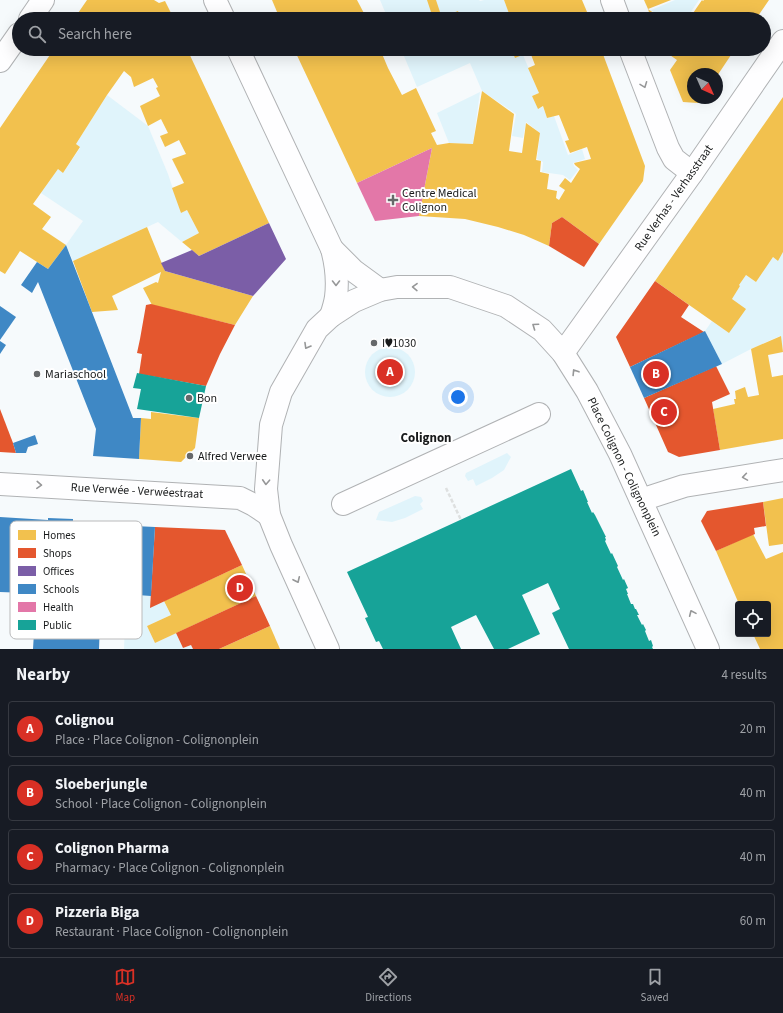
<!DOCTYPE html>
<html lang="en">
<head>
<meta charset="utf-8">
<style>
  :root { --surface:#171b24; --page:#242831; --text:#f1f3f6; --muted:#9ea1a6; --line:#363941; --accent:#d93025 }
  body { margin:0; font-family:"Source Sans 3",sans-serif; background:var(--page); color:var(--text) }
  .controls { position:absolute; right:12px; bottom:12px; display:grid; overflow:hidden; border-radius:4px; box-shadow:0 4px 16px #0002 }
  .controls button { width:36px; height:36px; display:grid; place-items:center; padding:0; border:0; border-bottom:1px solid var(--line); background:var(--surface); color:var(--text); font:20px sans-serif }
  .compass { position:absolute; left:687px; top:68px; width:36px; height:36px; border-radius:50%; background:var(--surface); box-shadow:0 4px 16px #0002; rotate:135deg }
  .you { position:absolute; left:458px; top:397px; width:14px; height:14px; margin:-10px; border:3px solid #fff; border-radius:50%; background:#1a73e8; box-shadow:0 0 0 6px #1a73e833 }
  .badge { display:grid; place-items:center; width:26px; height:26px; border-radius:50%; background:var(--accent); color:#fff; font-size:13px; font-weight:700 }
  .pin { position:absolute; translate:-50% -50%; border:2px solid #fff; box-shadow:0 1px 4px #0006 }
  .list { margin:0; padding:0; list-style:none }
  h2 { display:flex; justify-content:space-between; align-items:center; height:52px; margin:0; padding:0 16px; font-size:17px }
  h2 small { font-size:13px; font-weight:400; color:var(--muted) }
  .list li { display:grid; grid-template-columns:26px 1fr auto; gap:12px; align-items:center; box-sizing:border-box; height:56px; margin:0 8px 8px; padding:0 8px; border:1px solid var(--line); border-radius:4px }
  .list b { display:block; font-size:15px; white-space:nowrap }
  .list p { margin:0; font-size:13px; white-space:nowrap; color:var(--muted) }
  .list em { font-size:13px; font-style:normal; color:var(--muted) }
  .icon { flex:none; width:22px; height:22px; fill:none; stroke:currentColor; stroke-width:2; stroke-linecap:round; stroke-linejoin:round }
  .map { position:relative; flex:none; width:783px; height:649px; overflow:hidden }
  .search { position:absolute; background:var(--surface); box-shadow:0 4px 16px #0002; left:12px; right:12px; top:12px; height:44px; display:flex; align-items:center; gap:10px; box-sizing:border-box; padding:0 14px; border-radius:22px; color:var(--muted); font-size:15px }
  .sheet { height:308px; background:var(--surface) }
  nav { display:flex; justify-content:space-around; align-items:center; box-sizing:border-box; height:56px; border-top:1px solid var(--line); background:var(--surface); font-size:11px; color:var(--muted) }
  nav a { display:grid; justify-items:center; gap:2px }
  nav .on { color:var(--accent) }
  .map>svg:first-child { display:block }
  .green { fill:#e0f4fb }
  .homes { fill:#f2c14e }
  .shops { fill:#e4572e }
  .offices { fill:#7b5ea7 }
  .schools { fill:#3f88c5 }
  .health { fill:#e377a8 }
  .public { fill:#17a398 }
  .lines { fill:none; stroke-linecap:round; stroke-linejoin:round }
  .minor-casing { stroke:#b0b2b4; stroke-width:24 }
  .path { stroke:#dee0e0; stroke-width:2.5; stroke-dasharray:4 2; stroke-linecap:butt }
  .minor { stroke:#fefeff; stroke-width:22 }
  .oneway { stroke:#969798 }
  .poi-dot { fill:#66686a; stroke:#fff; stroke-width:1.5 }
  .labels { text-anchor:middle; dominant-baseline:central; stroke-width:4; stroke-linejoin:round; paint-order:stroke }
  .poi-label { font-size:12px; fill:#181a1b; stroke:#fff; text-anchor:start }
  .street-label { font-size:12px; fill:#181a1b; stroke:#fff }
  .neighbourhood-label { font-size:13px; font-weight:bold; fill:#181a1b; stroke:#fff }
  .key { fill:#fff; stroke:#bababb; stroke-width:1 }
  .key-label { font-size:11px; fill:#181a1b }
</style>
</head>
<body>
<div class="map">
<svg width="783" height="649" viewBox="0 0 783 649">
  <rect width="100%" height="100%" fill="#f6fafc"/>
  <g class="green">
    <polygon points="380,0 479,0 480,1 484,0 504,0 511,19 388,19"/>
    <polygon points="675,0 699,0 686,19 684,19 676,13 672,19 663,19 651,10"/>
    <polygon points="401,49 511,49 515,58 523,55 539,93 532,96 538,108 543,107 547,118 554,116 568,155 582,149 585,159 573,163 574,166 578,170 570,180 563,175 542,172 543,162 537,159 540,133 526,122 523,138 512,136 516,114 482,91 470,63 417,87"/>
    <polygon points="480,92 473,144 449,143 437,113"/>
    <polygon points="107,95 148,126 168,174 181,213 187,210 199,233 182,242 158,222 73,261 66,245 83,221 41,193 58,169 63,173 80,148 76,144"/>
    <polygon points="783,252 783,351 780,336 751,349 722,364 705,331 712,321 729,333 732,299 740,286 739,285 746,275 756,282 773,257 778,261"/>
    <circle cx="390" cy="372" r="25"/>
    <polygon points="507,453 511,457 504,470 492,478 476,486 473,479 468,481 465,476 466,473"/>
    <polygon points="415,496 421,497 423,501 420,504 423,509 405,518 392,522 376,520 379,512"/>
    <polygon points="137,595 151,596 150,607 164,601 171,615 147,626 155,643 176,633 183,648 191,645 193,649 124,649 126,597 137,597"/>
  </g>
  <g class="homes">
    <polygon points="87,0 154,0 159,3 165,1 174,19 74,19"/>
    <polygon points="272,0 357,0 367,19 280,19"/>
    <polygon points="427,0 436,0 441,15 433,18"/>
    <polygon points="504,0 582,0 590,19 511,19"/>
    <polygon points="644,0 671,0 648,9"/>
    <polygon points="702,0 703,1 704,0 769,0 756,19 689,19"/>
    <polygon points="648,9 662,19 651,19"/>
    <polygon points="458,11 461,19 447,19 445,16"/>
    <polygon points="676,14 684,19 673,19"/>
    <polygon points="54,49 187,49 269,223 199,256 182,242 199,233 187,210 181,213 172,188 184,183 172,159 186,154 179,140 165,147 160,136 168,133 161,119 148,126 140,106 160,96 156,88 158,87 153,78 134,87 131,77 124,71 107,95 76,144 80,147 63,173 58,169 33,204 51,217 42,229 66,245 48,269 20,251 5,274 0,271 0,128"/>
    <polygon points="294,49 380,49 388,68 402,95 416,88 436,131 431,133 437,145 449,143 473,144 482,91 514,114 509,151 522,153 526,123 540,133 536,160 541,161 540,172 549,174 547,189 557,191 556,198 559,200 565,190 559,186 565,178 571,183 580,169 575,165 574,163 591,159 587,147 570,153 565,141 569,140 559,115 547,118 543,106 538,109 532,96 539,93 528,68 535,65 530,52 515,58 511,49 601,49 645,166 643,181 599,244 562,217 552,223 549,246 524,235 498,227 465,219 419,216 432,148 357,183"/>
    <polygon points="663,49 735,49 717,76 717,74 693,74 693,98 701,98 698,103 683,102 670,70 677,60 664,51"/>
    <polygon points="783,97 783,252 778,261 773,257 756,282 746,275 739,285 740,286 732,299 746,309 729,333 655,281"/>
    <polygon points="147,227 165,271 253,296 235,325 152,305 143,288 156,282 158,283 161,272 112,296 118,310 92,312 73,261"/>
    <polygon points="781,336 783,352 768,355 772,377 783,375 783,439 720,450 713,409 735,404 734,399 736,399 735,391 745,387 748,397 759,395 751,349"/>
    <polygon points="151,412 199,418 195,448 181,462 139,459 141,418 151,419"/>
    <polygon points="783,498 783,544 769,546 763,502"/>
    <polygon points="753,534 766,559 783,552 783,649 760,649 753,634 768,634 768,604 739,604 716,551"/>
    <polygon points="242,565 256,596 155,643 147,626 171,615 164,601"/>
    <polygon points="270,626 280,649 219,649"/>
  </g>
  <g class="shops">
    <polygon points="562,217 599,244 584,267 549,246 552,223"/>
    <polygon points="655,281 689,305 681,317 704,332 630,367 616,337"/>
    <polygon points="151,304 235,325 220,354 206,386 139,374 142,354 137,353 140,339 146,305"/>
    <polygon points="716,366 730,394 712,402 720,450 679,457 668,452 644,398"/>
    <polygon points="0,409 13,443 16,453 0,452"/>
    <polygon points="763,502 766,526 754,528 755,534 716,551 701,521 707,511"/>
    <polygon points="155,527 225,530 242,565 150,608"/>
    <polygon points="256,596 270,626 219,649 193,649 191,645 183,648 176,633"/>
  </g>
  <polygon class="offices" points="269,223 286,259 253,296 165,271 161,263 192,250 199,256"/>
  <g class="schools">
    <polygon points="66,245 133,418 141,418 139,459 93,456 96,429 38,282 32,293 21,285 37,262 48,269"/>
    <polygon points="0,306 16,317 0,340"/>
    <polygon points="705,331 722,364 644,398 630,367"/>
    <polygon points="0,341 6,345 0,354"/>
    <polygon points="35,435 38,444 28,447 26,453 16,453 13,443"/>
    <polygon points="0,517 48,520 48,518 73,519 73,523 155,527 151,596 137,595 137,597 101,595 99,649 33,649 37,584 35,584 32,590 27,593 0,592"/>
  </g>
  <polygon class="health" points="432,148 419,216 375,221 357,183"/>
  <g class="public">
    <polygon points="137,373 206,386 199,418 137,409 141,389 133,388"/>
    <polygon points="571,469 581,491 583,490 588,502 587,502 592,513 593,512 595,515 606,537 605,537 606,540 605,541 611,554 612,553 618,566 617,567 623,580 624,579 628,588 626,589 628,594 627,594 631,604 633,604 635,609 636,609 639,615 637,615 642,625 643,624 646,630 645,631 649,641 651,640 653,646 652,647 653,649 569,649 552,613 560,609 548,583 522,595 540,634 508,649 494,649 476,615 451,627 461,649 383,649 379,641 376,642 365,618 368,617 347,572"/>
  </g>
  <g class="lines">
    <defs>
      <g id="minor">
        <polyline points="215,0 224,19"/>
        <polyline points="612,0 619,19"/>
        <polyline points="30,19 43,0"/>
        <path d="M238,49l94,200c4,15 6,32 4,48 -1,7 -3,13 -5,19"/>
        <polyline points="630,49 668,148 674,159 692,173"/>
        <polyline points="0,61 19,34"/>
        <polyline points="332,249 354,271 380,290"/>
        <polyline points="563,353 692,173 783,41"/>
        <polyline points="0,484 240,498 254,505 269,515"/>
        <polyline points="641,500 684,486 783,470"/>
        <polyline points="343,504 539,414"/>
        <polyline points="328,649 281,545 269,515 266,489 271,425 281,392 317,329 331,316 354,301 380,290 397,287 450,287 506,306 542,330 563,353 587,391 620,454 708,649"/>
      </g>
    </defs>
    <use href="#minor" class="minor-casing"/>
    <polyline class="path" points="446,488 461,520"/>
    <use href="#minor" class="minor"/>
  </g>
  <defs><path id="oneway-chevron" d="M-2-3.5L2.5 0L-2 3.5" fill="none" stroke-width="1.6" stroke-linecap="round" stroke-linejoin="round"/></defs>
  <g class="oneway">
    <use href="#oneway-chevron" transform="translate(644 85) rotate(69)"/>
    <use href="#oneway-chevron" transform="translate(336 283) rotate(90)"/>
    <use href="#oneway-chevron" transform="translate(415 287) rotate(-179)"/>
    <use href="#oneway-chevron" transform="translate(535 326) rotate(-145)"/>
    <use href="#oneway-chevron" transform="translate(307 346) rotate(120)"/>
    <use href="#oneway-chevron" transform="translate(575 372) rotate(-122)"/>
    <use href="#oneway-chevron" transform="translate(745 477) rotate(171)"/>
    <use href="#oneway-chevron" transform="translate(266 482) rotate(93)"/>
    <use href="#oneway-chevron" transform="translate(39 485) rotate(3)"/>
    <use href="#oneway-chevron" transform="translate(297 580) rotate(65)"/>
    <use href="#oneway-chevron" transform="translate(692 613) rotate(-114)"/>
  </g>
  <g class="poi-dot">
    <path d="M391 194h4v4h4v4h-4v4h-4v-4h-4v-4h4z"/>
    <circle cx="374" cy="343" r="4"/>
    <circle cx="37" cy="374" r="4"/>
    <circle cx="189" cy="398" r="4"/>
    <circle cx="190" cy="456" r="4"/>
  </g>
  <g class="labels">
    <g class="poi-label">
      <text x="402" y="193">Centre Medical<tspan x="402" dy="14">Colignon</tspan></text>
      <text x="382" y="343">I♥1030</text>
      <text x="45" y="374">Mariaschool</text>
      <text x="197" y="398">Bon</text>
      <text x="198" y="456">Alfred Verwee</text>
    </g>
    <g class="street-label">
      <text transform="translate(674 198) rotate(-55)">Rue Verhas - Verhasstraat</text>
      <text transform="translate(624 467) rotate(64)">Place Colignon - Colignonplein</text>
      <text transform="translate(137 491) rotate(3)">Rue Verwée - Verwéestraat</text>
    </g>
    <g class="neighbourhood-label">
      <text x="426" y="438">Colignon</text>
    </g>
  </g>
  <rect x="10" y="521" width="132" height="118" rx="6" class="key"/>
  <rect x="18" y="530" width="18" height="10" fill="#f2c14e"/>
  <rect x="18" y="548" width="18" height="10" fill="#e4572e"/>
  <rect x="18" y="566" width="18" height="10" fill="#7b5ea7"/>
  <rect x="18" y="584" width="18" height="10" fill="#3f88c5"/>
  <rect x="18" y="602" width="18" height="10" fill="#e377a8"/>
  <rect x="18" y="620" width="18" height="10" fill="#17a398"/>
  <g class="key-label">
    <text x="43" y="539">Homes</text>
    <text x="43" y="557">Shops</text>
    <text x="43" y="575">Offices</text>
    <text x="43" y="593">Schools</text>
    <text x="43" y="611">Health</text>
    <text x="43" y="629">Public</text>
  </g>
</svg>
<div class="controls">
<button><svg class="icon" aria-label="locate" viewBox="0 0 24 24"><circle cx="12" cy="12" r="6"/><path d="M12 2v4M12 18v4M2 12h4M18 12h4"/></svg></button>
</div>
<svg class="compass" viewBox="-18 -18 36 36"><path d="M0-13l5 13h-10z" fill="#e53935"/><path d="M0 13l5-13h-10z" fill="#9ea1a6"/></svg>
<div class="you"></div>
<div class="pin badge" style="left:390px;top:372px">A</div>
<div class="pin badge" style="left:656px;top:374px">B</div>
<div class="pin badge" style="left:664px;top:412px">C</div>
<div class="pin badge" style="left:240px;top:588px">D</div>
<div class="search"><svg class="icon" aria-label="search" viewBox="0 0 24 24"><circle cx="10" cy="10" r="6"/><path d="M15 15l6 6"/></svg>Search here</div>
</div>
<section class="sheet">
<h2>Nearby<small>4 results</small></h2>
<ul class="list">
<li><span class="badge">A</span><div><b>Colignou</b><p>Place · Place Colignon - Colignonplein</p></div><em>20 m</em></li>
<li><span class="badge">B</span><div><b>Sloeberjungle</b><p>School · Place Colignon - Colignonplein</p></div><em>40 m</em></li>
<li><span class="badge">C</span><div><b>Colignon Pharma</b><p>Pharmacy · Place Colignon - Colignonplein</p></div><em>40 m</em></li>
<li><span class="badge">D</span><div><b>Pizzeria Biga</b><p>Restaurant · Place Colignon - Colignonplein</p></div><em>60 m</em></li>
</ul>
</section>
<nav>
<a class="on"><svg class="icon" aria-label="map" viewBox="0 0 24 24"><path d="M3 6l6-2 6 2 6-2v14l-6 2-6-2-6 2zM9 4v14M15 6v14"/></svg>Map</a>
<a><svg class="icon" aria-label="directions" viewBox="0 0 24 24"><path d="M12 3l9 9-9 9-9-9zM9 14v-3h6M13 9l2 2-2 2"/></svg>Directions</a>
<a><svg class="icon" aria-label="saved" viewBox="0 0 24 24"><path d="M7 4h10v16l-5-4-5 4z"/></svg>Saved</a>
</nav>
</body>
</html>
